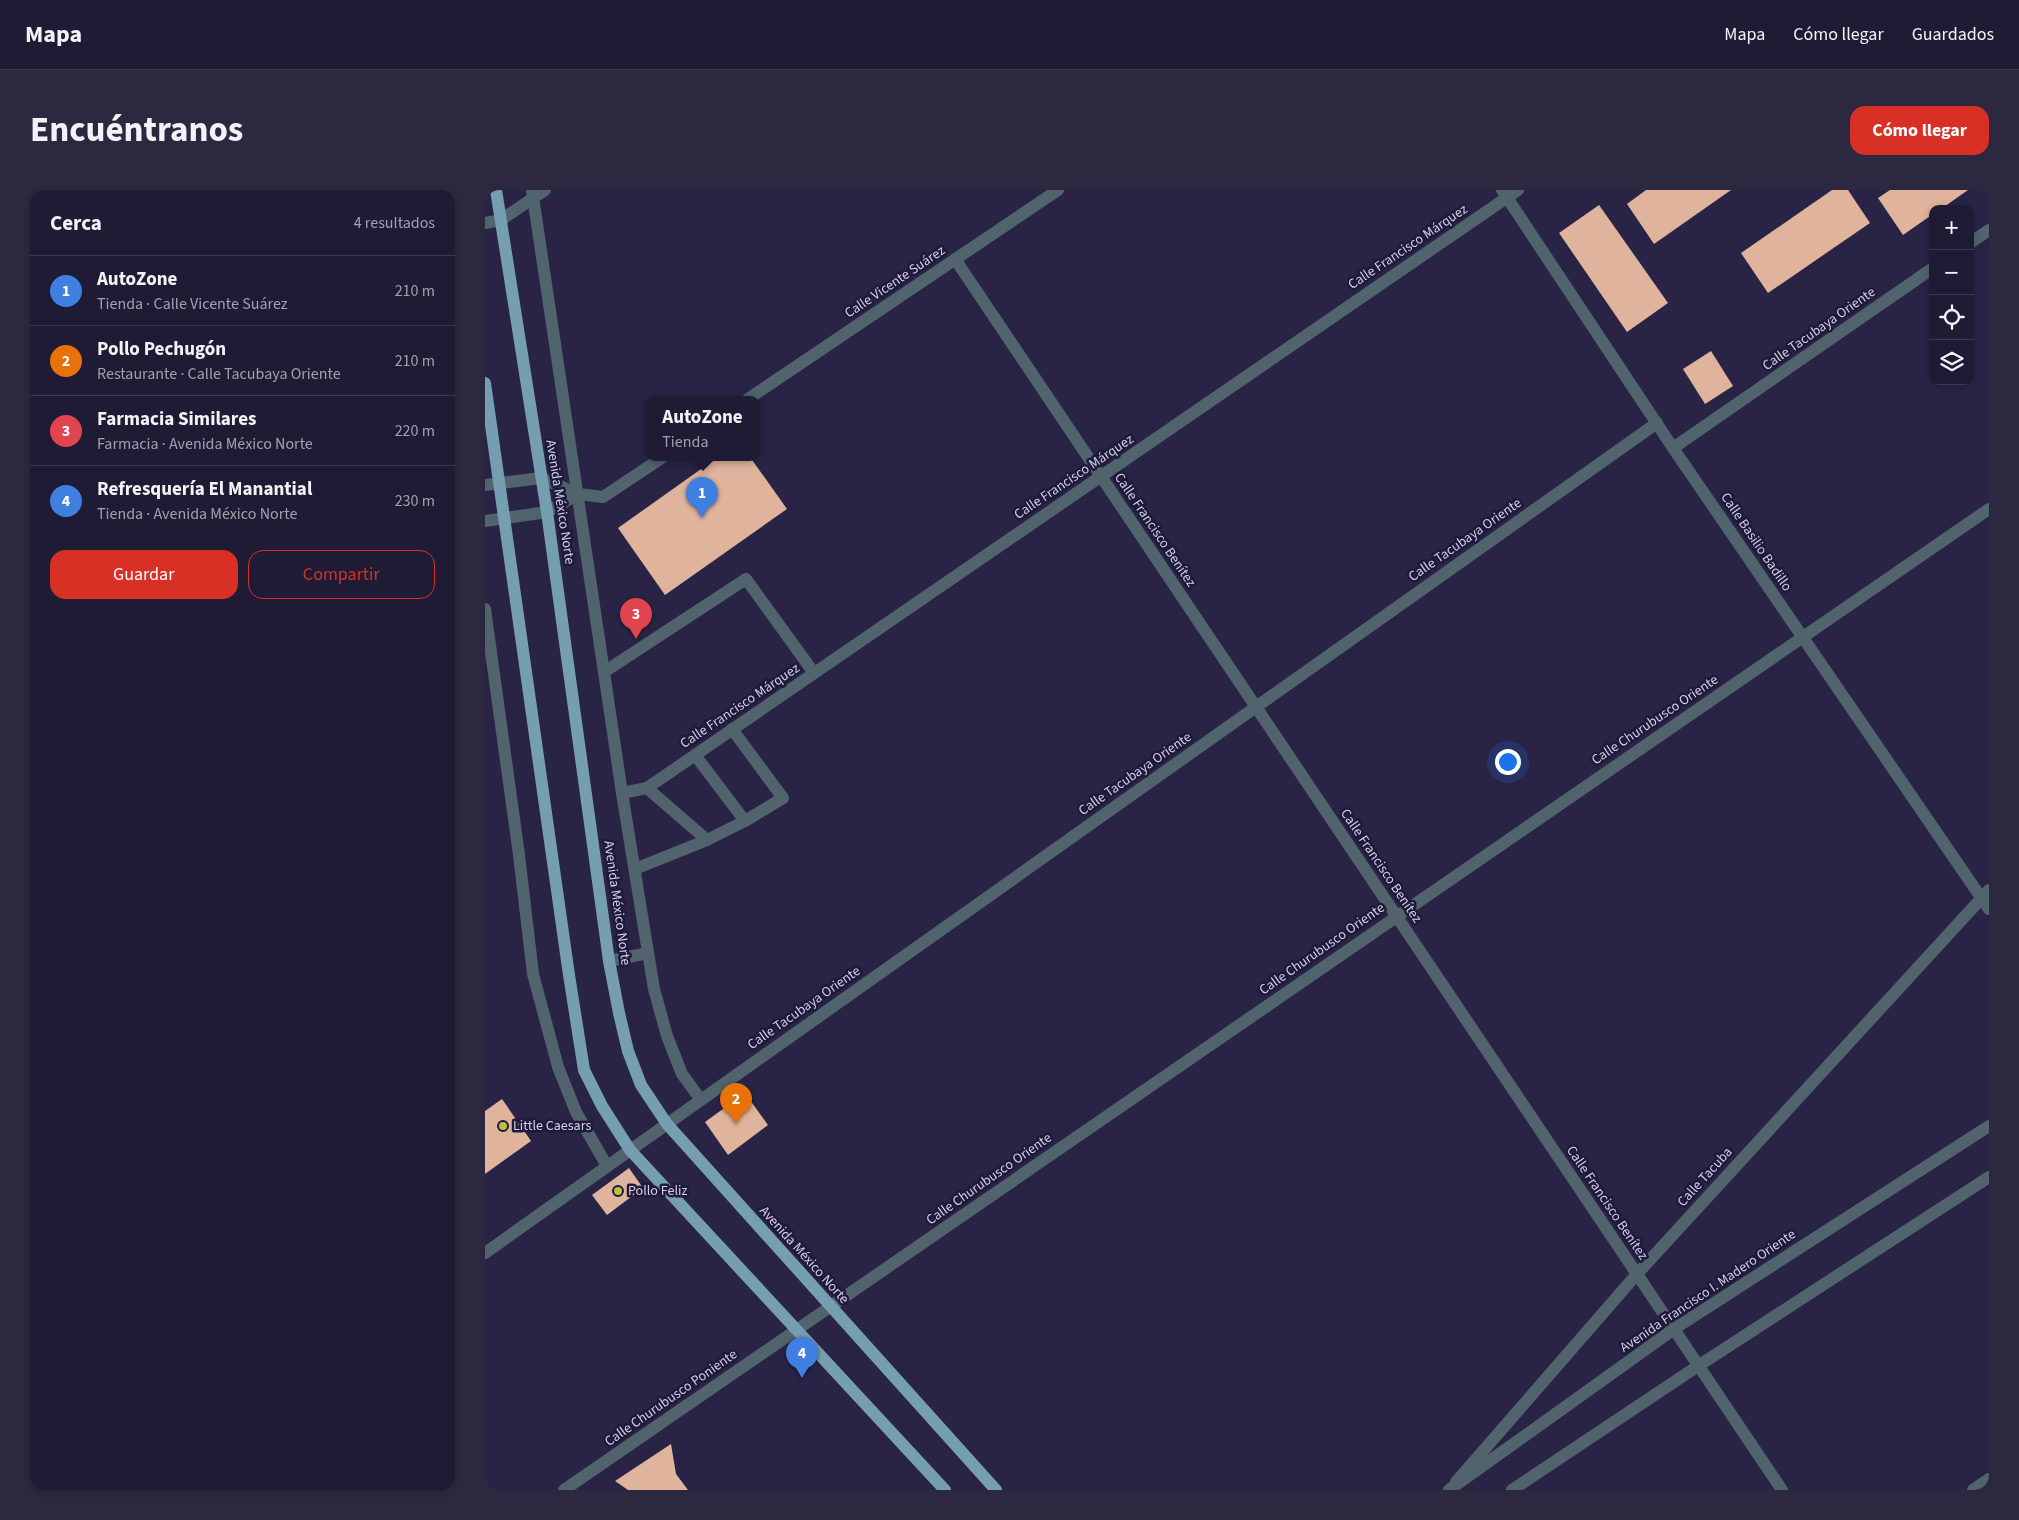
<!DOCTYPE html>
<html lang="es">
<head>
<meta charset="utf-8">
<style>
  :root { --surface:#1f1b34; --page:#2c2840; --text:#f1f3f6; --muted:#a1a1ac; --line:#3c394f; --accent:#d93025 }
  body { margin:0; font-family:"Source Sans 3",sans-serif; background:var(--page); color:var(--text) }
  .controls { position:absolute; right:15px; top:15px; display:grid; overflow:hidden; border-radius:10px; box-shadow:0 2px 8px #0003 }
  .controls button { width:45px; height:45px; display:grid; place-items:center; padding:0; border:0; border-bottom:1px solid var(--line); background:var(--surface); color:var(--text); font:25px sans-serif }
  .you { position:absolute; left:1022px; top:571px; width:18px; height:18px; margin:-12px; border:4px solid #fff; border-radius:50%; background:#1a73e8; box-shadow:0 0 0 8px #1a73e833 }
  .badge { display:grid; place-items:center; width:32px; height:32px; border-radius:50%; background:var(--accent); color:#fff; font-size:16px; font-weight:700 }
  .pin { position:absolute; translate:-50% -41px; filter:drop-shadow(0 1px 2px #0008) }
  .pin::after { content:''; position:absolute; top:26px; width:18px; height:15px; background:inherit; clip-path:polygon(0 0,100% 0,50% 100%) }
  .popup { position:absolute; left:160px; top:206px; width:115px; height:65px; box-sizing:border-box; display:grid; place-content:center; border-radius:10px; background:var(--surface); filter:drop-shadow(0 1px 4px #0005); font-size:16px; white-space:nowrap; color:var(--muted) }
  .popup b { font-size:19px; color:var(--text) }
  .popup::after { content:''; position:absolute; left:50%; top:100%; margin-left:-10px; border:10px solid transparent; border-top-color:var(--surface) }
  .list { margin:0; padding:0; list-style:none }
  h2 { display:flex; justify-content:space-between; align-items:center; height:65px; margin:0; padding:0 20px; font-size:21px }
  h2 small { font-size:16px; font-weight:400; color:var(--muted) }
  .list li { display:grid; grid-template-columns:32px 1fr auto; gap:15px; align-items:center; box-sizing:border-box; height:70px; padding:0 20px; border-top:1px solid var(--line) }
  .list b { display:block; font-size:19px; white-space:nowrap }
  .list p { margin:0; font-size:16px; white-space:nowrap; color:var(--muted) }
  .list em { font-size:16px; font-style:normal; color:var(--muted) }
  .actions { display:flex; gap:10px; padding:15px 20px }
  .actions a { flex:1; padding:11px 0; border:1px solid var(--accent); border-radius:15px; text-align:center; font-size:18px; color:var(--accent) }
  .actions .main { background:var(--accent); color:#fff }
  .icon { flex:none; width:28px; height:28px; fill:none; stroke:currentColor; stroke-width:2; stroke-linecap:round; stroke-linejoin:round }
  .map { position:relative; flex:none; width:1504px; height:1300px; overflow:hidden; border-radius:15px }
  header { display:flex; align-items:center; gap:30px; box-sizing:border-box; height:70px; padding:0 25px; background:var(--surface); border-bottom:1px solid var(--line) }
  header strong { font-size:24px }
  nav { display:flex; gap:28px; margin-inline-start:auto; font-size:18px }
  .intro { display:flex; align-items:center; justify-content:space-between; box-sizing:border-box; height:120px; padding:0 30px }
  h1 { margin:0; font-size:35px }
  .button { padding:12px 22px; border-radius:15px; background:var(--accent); color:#fff; font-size:18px; font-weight:700 }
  main { display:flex; gap:30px; padding:0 30px }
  aside { flex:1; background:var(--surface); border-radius:15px; box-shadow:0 2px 8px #0003 }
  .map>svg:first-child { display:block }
  .building { fill:#dfb39c }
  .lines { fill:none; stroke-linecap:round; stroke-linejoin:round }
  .service { stroke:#51646d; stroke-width:12 }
  .minor { stroke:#51646d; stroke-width:12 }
  .tertiary { stroke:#51646d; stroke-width:12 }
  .primary { stroke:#769eb1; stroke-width:12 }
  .poi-dot { fill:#c0be41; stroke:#1f1a3b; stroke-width:2 }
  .labels { text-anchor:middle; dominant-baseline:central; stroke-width:5; stroke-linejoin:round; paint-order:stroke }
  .street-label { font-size:14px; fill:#d2d0e6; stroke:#1f1a3b }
  .poi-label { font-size:14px; fill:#d2d0e6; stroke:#1f1a3b; text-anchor:start }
</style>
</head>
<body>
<header>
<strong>Mapa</strong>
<nav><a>Mapa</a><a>Cómo llegar</a><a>Guardados</a></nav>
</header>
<div class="intro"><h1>Encuéntranos</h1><a class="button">Cómo llegar</a></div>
<main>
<aside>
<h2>Cerca<small>4 resultados</small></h2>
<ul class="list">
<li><span class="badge" style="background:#3f7fe0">1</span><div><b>AutoZone</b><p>Tienda · Calle Vicente Suárez</p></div><em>210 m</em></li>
<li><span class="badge" style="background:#e8710a">2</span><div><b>Pollo Pechugón</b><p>Restaurante · Calle Tacubaya Oriente</p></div><em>210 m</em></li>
<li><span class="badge" style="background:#e0444e">3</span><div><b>Farmacia Similares</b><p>Farmacia · Avenida México Norte</p></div><em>220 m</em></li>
<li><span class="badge" style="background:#3f7fe0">4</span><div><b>Refresquería El Manantial</b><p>Tienda · Avenida México Norte</p></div><em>230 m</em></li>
</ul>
<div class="actions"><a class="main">Guardar</a><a>Compartir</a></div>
</aside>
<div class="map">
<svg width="1504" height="1300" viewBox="0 0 1504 1300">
  <rect width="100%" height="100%" fill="#292446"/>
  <g class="building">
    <polygon points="1161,0 1246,0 1169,54 1142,14"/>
    <polygon points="1347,0 1363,0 1385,33 1283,103 1256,63"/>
    <polygon points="1405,0 1483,0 1456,19 1448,19 1448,24 1418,45 1393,8"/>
    <polygon points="1114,15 1183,113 1142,142 1074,43"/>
    <polygon points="1226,161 1248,196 1220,214 1198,179"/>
    <polygon points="233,267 265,267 302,319 180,405 133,338"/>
    <polygon points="260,903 283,935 243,965 220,932"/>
    <polygon points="17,909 46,951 0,984 0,921"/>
    <polygon points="144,978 158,998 122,1025 107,1005"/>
    <polygon points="186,1254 191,1284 203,1300 143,1300 130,1291"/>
  </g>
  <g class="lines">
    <g class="service">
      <polyline points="119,482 261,389 329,483"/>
      <polyline points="210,565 260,631"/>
      <polyline points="162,598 222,650"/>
      <polyline points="150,679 222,650 260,631 298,608 247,539"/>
    </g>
    <g class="minor">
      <polyline points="47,0 137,603 169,799 182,846 197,884 216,910"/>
      <polyline points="1017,0 1188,258 1504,719"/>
      <polyline points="0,33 16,30 60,0"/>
      <polyline points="1485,53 1504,40"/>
      <polyline points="470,69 1297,1300"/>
      <polyline points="263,209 573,0"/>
      <polyline points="1188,258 1448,78"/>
      <polyline points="93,304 118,307 178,267"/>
      <polyline points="0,419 34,665 48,784 73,877 91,922 122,976"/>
      <polyline points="137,603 162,598 1033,0"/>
      <polyline points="124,771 163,763"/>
      <polyline points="0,1063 1172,233"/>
      <polyline points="971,1292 1152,1084 1504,700"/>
      <polyline points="79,1300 1504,319"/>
      <polyline points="1488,1300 1504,1289"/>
    </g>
    <g class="tertiary">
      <polyline points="0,295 56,288 93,304"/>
      <polyline points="0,331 62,322 93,304"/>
      <polyline points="964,1300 1189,1139 1504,936"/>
      <polyline points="1027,1300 1213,1176 1504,987"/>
    </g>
    <g class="primary">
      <polyline points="11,0 62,322 124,771 134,823 143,861 156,895 182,934 511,1300"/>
      <polyline points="0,193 84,785 99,880 117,916 145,960 460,1300"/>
    </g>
  </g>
  <g class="poi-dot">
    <circle cx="18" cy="936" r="5"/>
    <circle cx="133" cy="1001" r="5"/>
  </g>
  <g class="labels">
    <g class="street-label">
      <text transform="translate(923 57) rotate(-34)">Calle Francisco Márquez</text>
      <text transform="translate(410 92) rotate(-34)">Calle Vicente Suárez</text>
      <text transform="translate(1334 139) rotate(-35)">Calle Tacubaya Oriente</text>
      <text transform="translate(589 287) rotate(-34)">Calle Francisco Márquez</text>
      <text transform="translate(75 312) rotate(81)">Avenida México Norte</text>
      <text transform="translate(670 340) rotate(56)">Calle Francisco Benítez</text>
      <text transform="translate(980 350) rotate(-35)">Calle Tacubaya Oriente</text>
      <text transform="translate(1271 352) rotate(56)">Calle Basilio Badillo</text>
      <text transform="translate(255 516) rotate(-34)">Calle Francisco Márquez</text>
      <text transform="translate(1170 530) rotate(-34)">Calle Churubusco Oriente</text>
      <text transform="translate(650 584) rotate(-35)">Calle Tacubaya Oriente</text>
      <text transform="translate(896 676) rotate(56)">Calle Francisco Benítez</text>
      <text transform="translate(132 713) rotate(82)">Avenida México Norte</text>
      <text transform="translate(837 759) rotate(-35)">Calle Churubusco Oriente</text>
      <text transform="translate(319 818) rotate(-35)">Calle Tacubaya Oriente</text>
      <text transform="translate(1220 987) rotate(-48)">Calle Tacuba</text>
      <text transform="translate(504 989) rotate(-35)">Calle Churubusco Oriente</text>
      <text transform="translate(1122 1013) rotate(56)">Calle Francisco Benítez</text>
      <text transform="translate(319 1065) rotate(48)">Avenida México Norte</text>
      <text transform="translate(1223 1101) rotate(-34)">Avenida Francisco I. Madero Oriente</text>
      <text transform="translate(186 1208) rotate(-35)">Calle Churubusco Poniente</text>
    </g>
    <g class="poi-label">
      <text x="28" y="936">Little Caesars</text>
      <text x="143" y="1001">Pollo Feliz</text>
    </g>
  </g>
</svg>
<div class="controls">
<button>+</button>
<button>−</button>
<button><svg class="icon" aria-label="locate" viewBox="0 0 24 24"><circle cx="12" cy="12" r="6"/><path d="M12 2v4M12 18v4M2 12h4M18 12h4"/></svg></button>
<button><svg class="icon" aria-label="layers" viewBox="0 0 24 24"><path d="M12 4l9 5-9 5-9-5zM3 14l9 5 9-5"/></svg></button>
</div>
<div class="you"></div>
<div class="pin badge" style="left:217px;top:328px;background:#3f7fe0">1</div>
<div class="popup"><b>AutoZone</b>Tienda</div>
<div class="pin badge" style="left:251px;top:934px;background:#e8710a">2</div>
<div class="pin badge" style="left:151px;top:449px;background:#e0444e">3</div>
<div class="pin badge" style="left:317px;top:1188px;background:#3f7fe0">4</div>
</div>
</main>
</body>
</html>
